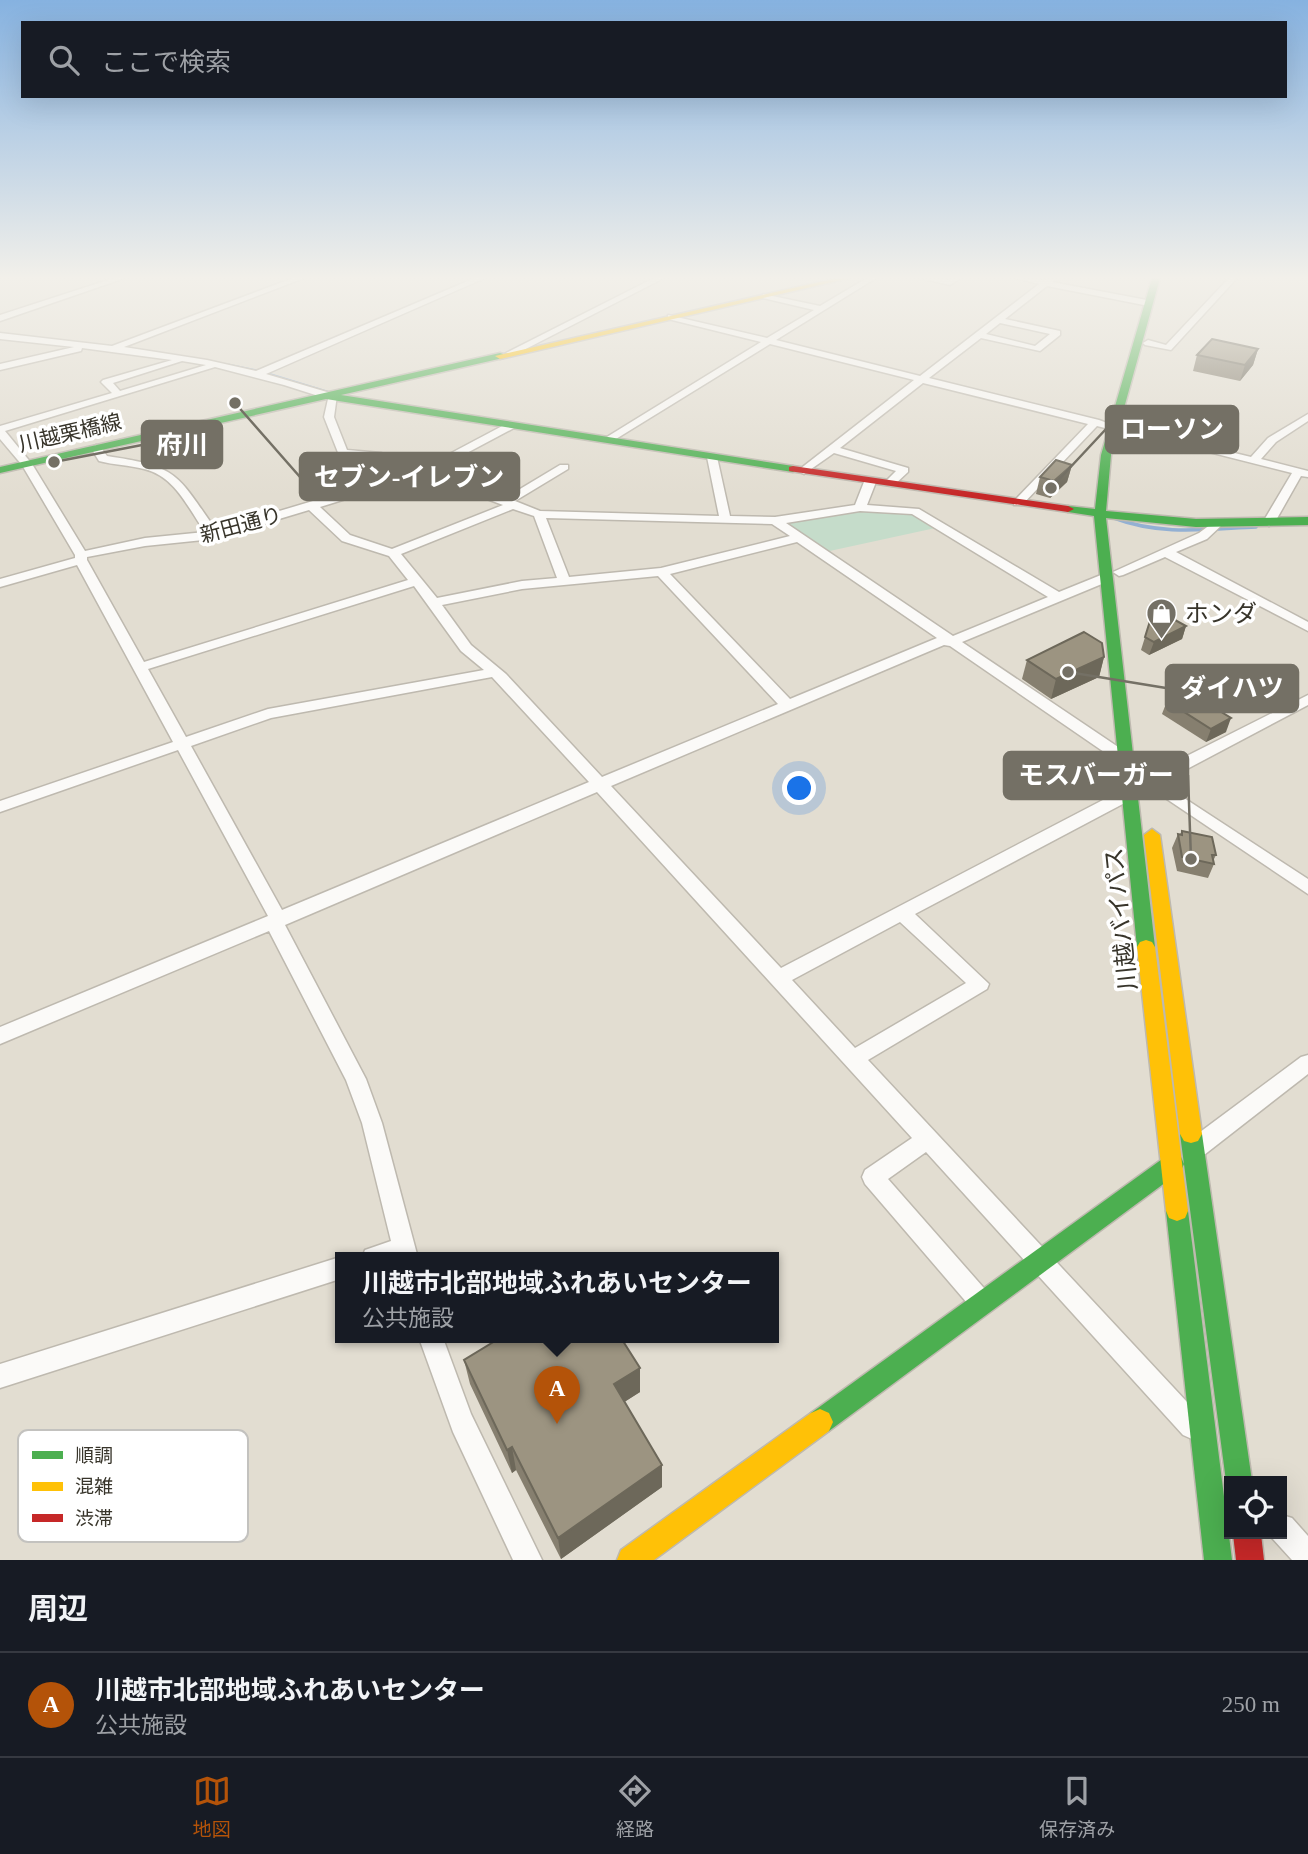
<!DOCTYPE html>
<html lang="ja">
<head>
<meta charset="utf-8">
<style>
  :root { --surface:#171b24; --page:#20242c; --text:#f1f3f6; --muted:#9ea1a6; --line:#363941; --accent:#b45309 }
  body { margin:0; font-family:"Times New Roman","Noto Sans JP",serif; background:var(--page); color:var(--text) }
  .controls { position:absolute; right:21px; bottom:21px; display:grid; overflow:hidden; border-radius:0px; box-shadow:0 7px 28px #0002 }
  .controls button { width:63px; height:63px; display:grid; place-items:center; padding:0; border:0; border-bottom:2px solid var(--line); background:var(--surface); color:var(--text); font:35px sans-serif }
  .you { position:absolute; left:800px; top:789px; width:24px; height:24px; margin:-18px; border:5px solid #fff; border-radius:50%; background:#1a73e8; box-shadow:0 0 0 10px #1a73e833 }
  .badge { display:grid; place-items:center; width:46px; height:46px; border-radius:50%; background:var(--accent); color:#fff; font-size:23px; font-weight:700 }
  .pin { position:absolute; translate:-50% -58px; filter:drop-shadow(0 2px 4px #0008) }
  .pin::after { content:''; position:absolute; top:37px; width:24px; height:21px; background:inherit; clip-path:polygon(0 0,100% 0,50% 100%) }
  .popup { position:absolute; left:335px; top:1252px; width:444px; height:91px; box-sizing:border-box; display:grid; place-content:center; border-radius:0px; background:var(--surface); filter:drop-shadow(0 2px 5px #0005); font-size:23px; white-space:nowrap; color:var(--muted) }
  .popup b { font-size:26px; color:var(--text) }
  .popup::after { content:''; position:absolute; left:50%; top:100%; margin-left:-14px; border:14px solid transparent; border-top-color:var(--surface) }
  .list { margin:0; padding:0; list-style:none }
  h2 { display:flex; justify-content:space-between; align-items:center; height:91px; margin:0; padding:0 28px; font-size:30px }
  h2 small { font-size:23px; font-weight:400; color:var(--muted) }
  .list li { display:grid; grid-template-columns:46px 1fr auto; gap:21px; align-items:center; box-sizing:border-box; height:105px; padding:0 28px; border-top:2px solid var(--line) }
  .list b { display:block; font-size:26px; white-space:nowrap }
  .list p { margin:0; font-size:23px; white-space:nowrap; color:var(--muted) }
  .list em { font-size:23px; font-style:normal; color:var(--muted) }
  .icon { flex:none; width:38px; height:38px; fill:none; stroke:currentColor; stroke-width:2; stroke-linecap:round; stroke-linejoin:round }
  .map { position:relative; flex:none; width:1308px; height:1560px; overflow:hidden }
  .search { position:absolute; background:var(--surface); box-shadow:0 7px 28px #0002; left:21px; right:21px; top:21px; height:77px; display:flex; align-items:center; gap:18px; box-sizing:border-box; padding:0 24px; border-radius:0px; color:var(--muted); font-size:26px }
  .sheet { height:196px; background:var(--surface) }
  nav { display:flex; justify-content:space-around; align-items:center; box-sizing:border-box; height:98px; border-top:2px solid var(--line); background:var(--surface); font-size:19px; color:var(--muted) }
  nav a { display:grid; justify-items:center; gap:4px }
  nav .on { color:var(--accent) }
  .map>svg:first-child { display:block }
  .green { fill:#c5dcca }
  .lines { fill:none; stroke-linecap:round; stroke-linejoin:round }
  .stream-far1 { stroke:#93b0d3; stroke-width:2.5 }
  .stream { stroke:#93b0d3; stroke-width:3.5 }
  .street-casing { stroke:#beb9af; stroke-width:3 }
  .fast-casing { stroke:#beb9af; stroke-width:3 }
  .slow-casing { stroke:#beb9af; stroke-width:3 }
  .jam-casing { stroke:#beb9af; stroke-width:3 }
  .street { fill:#fbfaf8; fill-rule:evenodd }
  .fast { fill:#4caf50; fill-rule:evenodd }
  .slow { fill:#ffc107; fill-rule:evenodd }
  .jam { fill:#c62828; fill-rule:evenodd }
  .wall { fill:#867f6f }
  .shaded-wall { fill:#6d685a }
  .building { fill:#9c9481; stroke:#6d685a; stroke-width:2 }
  .labels { text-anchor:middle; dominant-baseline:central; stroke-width:7; stroke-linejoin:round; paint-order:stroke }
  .far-street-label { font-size:21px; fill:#38352b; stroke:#fff }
  .poi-label { font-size:24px; fill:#38352b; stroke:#fff; text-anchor:start }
  .street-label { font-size:24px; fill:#38352b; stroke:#fff }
  .key { fill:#fff; stroke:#c3c2bf; stroke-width:2 }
  .key-label { font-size:19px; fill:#38352b }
  .leader { fill:none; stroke:#747065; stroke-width:2.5 }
  .callout-dot { fill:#747065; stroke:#fff; stroke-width:2.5 }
  .callout { fill:#747065; stroke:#747065; stroke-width:2.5 }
  .callout-label { font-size:26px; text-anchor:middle; font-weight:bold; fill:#fff }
</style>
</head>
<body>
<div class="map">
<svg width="1308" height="1560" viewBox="0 0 1308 1560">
  <rect width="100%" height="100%" fill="#e2ddd1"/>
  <polygon class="green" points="861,510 914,512 940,527 825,552 786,523"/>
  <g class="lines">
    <polyline class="stream-far1" points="229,365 259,371 331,393"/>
    <path class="stream" d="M1114,518c47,18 93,11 142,9"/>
    <defs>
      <g id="street">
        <polygon points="114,278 125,278 0,321 0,315"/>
        <path d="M293,278h11l-180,69 83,13 49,11 219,-93h10l-219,96 71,21 -3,22 13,33 34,3 42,15 83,-44h8v4l-81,43 72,27 55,-33h8v4l-53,32 25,10 179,5 -12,-59 5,-3 5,3 13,59 45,1 80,-12 9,-23 6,-3 6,3 -9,23 52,4 140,83 42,-17h8v6l-147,61 171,115 3,4 -3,4h-10l-173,-119 -6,-1 -333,141 170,182 343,-179h12l2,4 -2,4 -221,117 74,70 -2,5 -119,71 333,357 4,9 -4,9 -9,4 -9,-4 -257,-283 -38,27 102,116 4,8 -4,8 -8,4 -8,-4 -109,-127 -3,-7 3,-7 47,-32 -315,-346 -312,133 81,154 16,44 36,135h-56l3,-8 26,-9 -29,-118 -16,-43 -77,-149 -269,113v-17l268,-111 -90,-166 -178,62v-11l173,-59 -96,-177 -77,22v-8l75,-21v-3l-53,-90 -22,-26v-13l112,-33 -11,-11 2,-2 69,-20 -90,-12 -1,3 -81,19v-6l74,-17 -74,-8v-6l112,13zM182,361l24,4 -86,26 -7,-8zM215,367l69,18 44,14 -4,18 15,38 40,4 34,12 -197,59c-40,-57 -37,-63 -109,-74l-7,-10 -4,-1 -5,3 8,13c15,4 30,4 45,8 31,7 44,39 61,63l-60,6 -60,13 -53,-87 -27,-33zM423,475l80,30 -111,44 -42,-14 -30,-28zM513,509l21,7 23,62 -35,3 -85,17 -36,-44zM309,510l33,31 47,15 19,24 -264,82 -57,-102v-3l58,-11 68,-7zM860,511l52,3 136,83 -95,39 -167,-113zM546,518l226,6 18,12 -129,32 -92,9zM797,542l140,96 -147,61 -120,-125zM658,576l120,128 -176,73 -96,-103 -35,-29 -29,-40 80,-16zM414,586l47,65 23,19 -216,39 -82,28 -38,-68zM492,677l97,105 -307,128 -91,-164 80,-28zM900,922l66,61 -111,65 -63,-68z"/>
        <polygon points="654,278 664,278 514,355 506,353"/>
        <path d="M867,278h9l-100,62 144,36 119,-92 -23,-6 28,2 12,-2 -4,4 100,19 1,2 -4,3 -102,-20 -42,33 55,12v4l-20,16 -59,-13 -52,40 170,42 19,7 -5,3 -16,-4 -75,79h-8v-4l74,-77 -165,-41 -83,65 68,20v4l-15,14 -10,-2 13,-13 -62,-18 -30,21 -6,-3 2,-2 114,-89 -144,-36 -159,98 -9,-2 159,-98 -93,-23v-4l99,23 47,-28 -51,-12v-4l57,12zM1000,323l50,11 -15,12 -49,-12z"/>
        <polygon points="920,278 949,280 961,278 950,285"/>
        <polygon points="1229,278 1237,278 1171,350 1145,345 1143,343 1148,340 1166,345"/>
        <polygon points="1308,414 1308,421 1276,442 1261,459 1308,471 1308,477 1301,476 1275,522 1269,526 1263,522 1292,473 1118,429 1123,426 1251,457 1268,438"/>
        <polygon points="1218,519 1224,523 1207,539 1176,552 1308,622 1308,631 1165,557 1123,575 1119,576 1113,572 1199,533"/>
        <polygon points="1308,695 1308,705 1170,778 1158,781 1308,879 1308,894 1137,779 1139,775 1159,770"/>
        <polygon points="1308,1055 1308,1074 1204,1155 1196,1157 1188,1155 1185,1148 1188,1141 1301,1057"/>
        <polygon points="340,1257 342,1258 340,1258 340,1279 0,1388 0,1364"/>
        <polygon points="419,1338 443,1338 471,1414 542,1560 513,1560 453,1432"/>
        <polygon points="1282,1515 1292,1518 1308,1536 1308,1560 1292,1560 1272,1538 1271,1534 1282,1534"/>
      </g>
      <g id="fast">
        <polygon points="1152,278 1160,278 1111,455 1106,511 1196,519 1308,517 1308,525 1196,527 1106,518 1155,947 1152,952 1146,954 1140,952 1137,947 1094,516 1068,512 1062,509 1068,506 1095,509 1101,455"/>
        <polygon points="500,353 503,354 503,358 341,395 793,466 799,469 793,472 326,399 0,473 0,467"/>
        <polygon points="1191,1125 1198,1127 1202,1134 1252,1481 1229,1481 1229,1489 1226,1481 1180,1134 1184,1127"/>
        <polygon points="1173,1154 1181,1157 1184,1164 1181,1171 829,1431 820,1435 811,1431 807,1422 811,1413 1165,1157"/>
        <polygon points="1177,1201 1185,1204 1188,1211 1232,1560 1204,1560 1166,1211 1169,1204"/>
      </g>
      <g id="slow">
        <polygon points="837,278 850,278 500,359 495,356"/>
        <polygon points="1152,829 1160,835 1202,1134 1198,1141 1191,1143 1184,1141 1180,1134 1144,835"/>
        <polygon points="1146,940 1152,942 1155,947 1188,1211 1185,1218 1177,1221 1169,1218 1166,1211 1137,947 1140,942"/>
        <polygon points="820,1409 829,1413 833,1422 829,1431 654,1560 617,1560 621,1550 811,1413"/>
      </g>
      <g id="jam">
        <polygon points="793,466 1068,506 1074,509 1068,512 789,471 789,467"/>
        <polygon points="1233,1534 1261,1534 1264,1560 1236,1560"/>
      </g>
    </defs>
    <use href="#street" class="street-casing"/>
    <use href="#fast" class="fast-casing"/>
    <use href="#slow" class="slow-casing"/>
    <use href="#jam" class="jam-casing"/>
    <use href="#street" class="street"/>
    <use href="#fast" class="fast"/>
    <use href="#slow" class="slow"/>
    <use href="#jam" class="jam"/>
  </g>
  <g class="wall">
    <polygon points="1258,349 1253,365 1240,381 1193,371 1197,355"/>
    <polygon points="1072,465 1067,482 1050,498 1036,494 1040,477"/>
    <polygon points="1150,621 1186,626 1182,639 1149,655 1141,650"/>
    <polygon points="1104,657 1099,677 1051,699 1022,679 1027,660"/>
    <polygon points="1167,701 1226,732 1206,742 1162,714"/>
    <polygon points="1182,831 1216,855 1213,861 1214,864 1208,878 1177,871 1172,848 1178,834 1180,834"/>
    <polygon points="464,1360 640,1368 640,1392 624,1402 662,1465 662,1487 561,1559 516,1470 512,1473 470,1384"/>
  </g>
  <g class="shaded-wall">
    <polygon points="1258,349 1253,365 1240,381 1245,365"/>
    <polygon points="1072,465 1067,482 1050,498 1054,481"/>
    <polygon points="1186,626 1182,639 1149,655 1154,642"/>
    <polygon points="1104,657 1099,677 1051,699 1056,679"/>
    <polygon points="1231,718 1226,732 1206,742 1211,729"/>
    <polygon points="640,1368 640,1392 615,1408 614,1384"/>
    <polygon points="512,1447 516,1470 512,1473 507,1450"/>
    <polygon points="662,1465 662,1487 561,1559 558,1538"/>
  </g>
  <g class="building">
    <polygon points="1212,339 1258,349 1245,365 1197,355"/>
    <polygon points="1056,460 1072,465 1054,481 1040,477"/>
    <polygon points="1164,614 1186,626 1154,642 1145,637 1150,621"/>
    <polygon points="1084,632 1102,643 1104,657 1056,679 1027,660"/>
    <polygon points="1187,691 1231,718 1211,729 1167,701"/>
    <polygon points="1182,831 1212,837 1216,855 1212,855 1214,864 1182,857 1178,834 1182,835"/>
    <polygon points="500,1338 621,1338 640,1368 614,1384 662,1465 558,1538 512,1447 507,1450 464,1360"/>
  </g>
  <linearGradient id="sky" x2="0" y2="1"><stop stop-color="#86b2e0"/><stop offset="0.56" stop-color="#f2f0ea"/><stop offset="1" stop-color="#f2f0ea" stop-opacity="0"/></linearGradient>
  <rect width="1308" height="496" fill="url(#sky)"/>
  <defs>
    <symbol id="shop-pin" viewBox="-11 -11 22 30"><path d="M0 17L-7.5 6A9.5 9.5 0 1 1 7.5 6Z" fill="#747065" stroke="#fff"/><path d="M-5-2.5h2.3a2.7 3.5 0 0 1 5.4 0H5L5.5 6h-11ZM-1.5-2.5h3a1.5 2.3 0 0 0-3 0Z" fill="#fff"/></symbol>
  </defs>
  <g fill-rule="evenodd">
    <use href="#shop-pin" x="1144" y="596" width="35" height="47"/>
  </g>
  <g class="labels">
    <g class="far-street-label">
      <text transform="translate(70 433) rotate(-13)">川越栗橋線</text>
      <text transform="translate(241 525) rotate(-15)">新田通り</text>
    </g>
    <g class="poi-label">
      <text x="1185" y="614">ホンダ</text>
    </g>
    <g class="street-label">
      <text transform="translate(1121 919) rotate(-96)">川越バイパス</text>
    </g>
  </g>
  <rect x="18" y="1430" width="230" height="112" rx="10" class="key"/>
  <rect x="32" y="1451" width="31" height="8" fill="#4caf50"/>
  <rect x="32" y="1482" width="31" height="9" fill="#ffc107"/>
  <rect x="32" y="1514" width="31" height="8" fill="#c62828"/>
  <g class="key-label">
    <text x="75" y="1462">順調</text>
    <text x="75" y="1493">混雑</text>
    <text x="75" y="1525">渋滞</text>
  </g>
  <path class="leader" d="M1051 488L1106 429M54 462L142 445M235 403L300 477M1068 672L1166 688M1191 859L1188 775"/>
  <g class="callout-dot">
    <circle cx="1051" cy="488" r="7"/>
    <circle cx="54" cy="462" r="7"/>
    <circle cx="235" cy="403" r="7"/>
    <circle cx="1068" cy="672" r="7"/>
    <circle cx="1191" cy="859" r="7"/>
  </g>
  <g class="callout">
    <rect x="1106" y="406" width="132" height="47" rx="7"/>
    <rect x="142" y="421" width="80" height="47" rx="7"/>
    <rect x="300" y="453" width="219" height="47" rx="7"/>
    <rect x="1166" y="665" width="132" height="47" rx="7"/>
    <rect x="1004" y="752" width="184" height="47" rx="7"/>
  </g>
  <g class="callout-label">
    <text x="1172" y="438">ローソン</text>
    <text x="182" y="454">府川</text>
    <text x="409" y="486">セブン-イレブン</text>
    <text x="1232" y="697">ダイハツ</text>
    <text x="1096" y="784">モスバーガー</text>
  </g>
</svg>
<div class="controls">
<button><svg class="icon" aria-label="locate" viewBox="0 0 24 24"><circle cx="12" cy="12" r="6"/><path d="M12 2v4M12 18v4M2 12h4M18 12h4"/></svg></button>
</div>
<div class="you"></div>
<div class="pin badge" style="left:557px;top:1424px">A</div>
<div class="popup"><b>川越市北部地域ふれあいセンター</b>公共施設</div>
<div class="search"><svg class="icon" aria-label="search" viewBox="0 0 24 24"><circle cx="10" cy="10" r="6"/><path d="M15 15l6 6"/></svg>ここで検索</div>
</div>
<section class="sheet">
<h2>周辺<small></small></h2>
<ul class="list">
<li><span class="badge">A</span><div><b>川越市北部地域ふれあいセンター</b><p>公共施設</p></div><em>250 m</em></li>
</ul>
</section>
<nav>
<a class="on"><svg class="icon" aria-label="map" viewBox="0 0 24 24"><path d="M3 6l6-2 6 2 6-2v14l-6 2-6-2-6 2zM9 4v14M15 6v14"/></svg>地図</a>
<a><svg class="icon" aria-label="directions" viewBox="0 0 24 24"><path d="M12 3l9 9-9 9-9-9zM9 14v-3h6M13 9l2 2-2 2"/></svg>経路</a>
<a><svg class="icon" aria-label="saved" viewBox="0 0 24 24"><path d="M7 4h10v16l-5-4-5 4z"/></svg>保存済み</a>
</nav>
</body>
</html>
